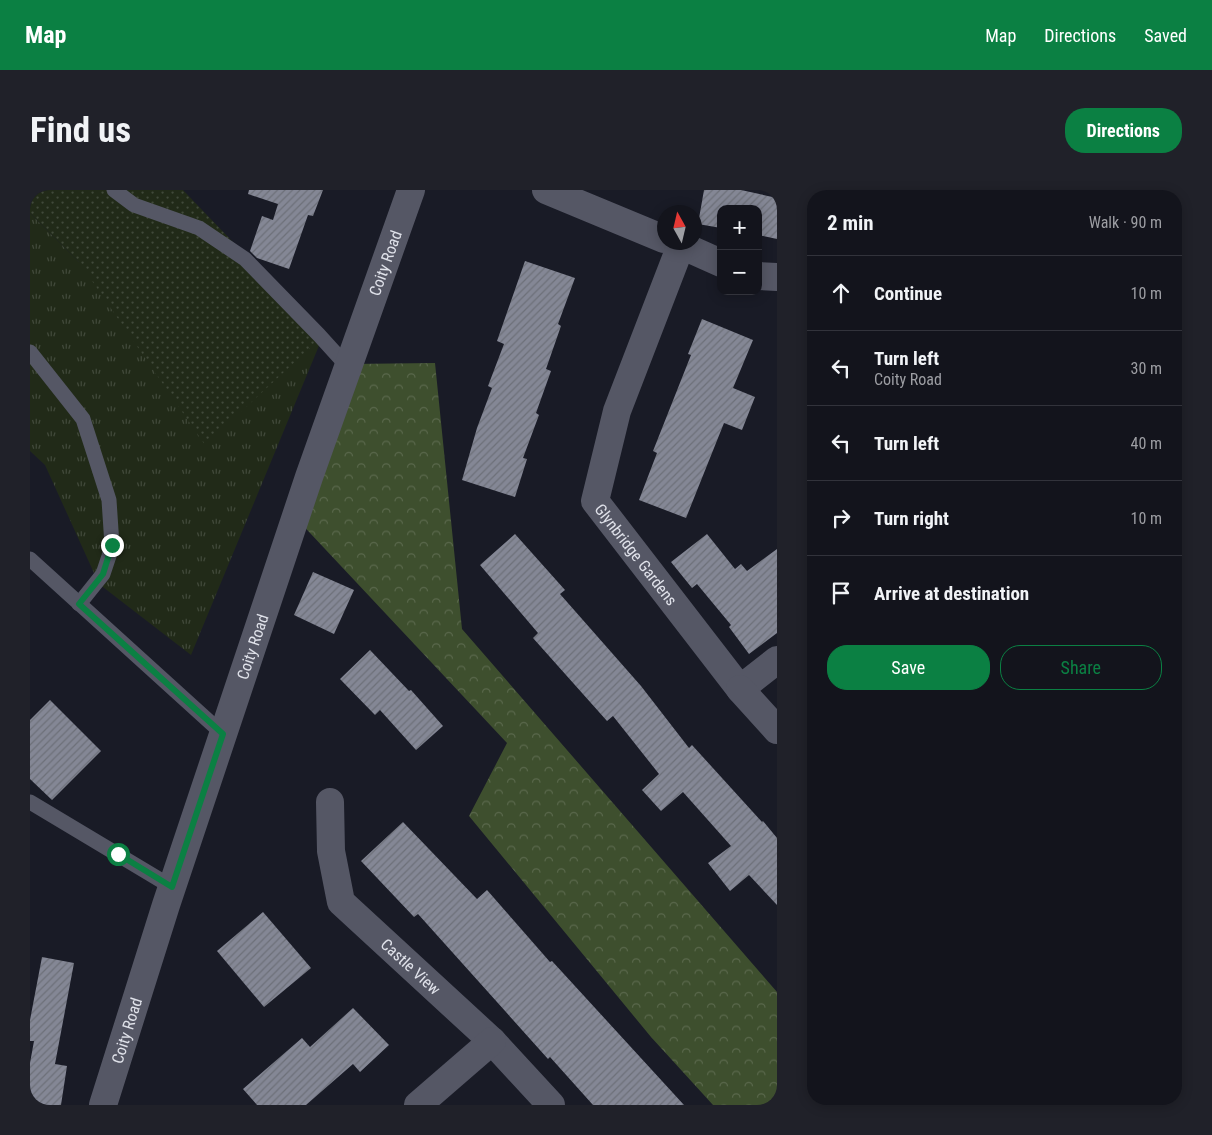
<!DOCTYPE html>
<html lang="en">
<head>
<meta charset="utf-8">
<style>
  :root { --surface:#13141c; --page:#202129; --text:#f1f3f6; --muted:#9d9ea3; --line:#32333b; --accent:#0b8043 }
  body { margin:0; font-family:"Roboto Condensed",sans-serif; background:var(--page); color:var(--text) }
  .controls { position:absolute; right:15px; top:15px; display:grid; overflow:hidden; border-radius:10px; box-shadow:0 2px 12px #0003 }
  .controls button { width:45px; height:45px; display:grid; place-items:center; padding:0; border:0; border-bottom:1px solid var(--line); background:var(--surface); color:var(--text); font:25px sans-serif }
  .compass { position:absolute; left:627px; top:15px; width:45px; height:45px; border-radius:50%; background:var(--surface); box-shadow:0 2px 12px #0003; rotate:352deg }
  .stop { position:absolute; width:15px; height:15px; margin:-11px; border:4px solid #0b8043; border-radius:50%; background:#fff }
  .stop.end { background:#0b8043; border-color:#fff; box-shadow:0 1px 5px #0008 }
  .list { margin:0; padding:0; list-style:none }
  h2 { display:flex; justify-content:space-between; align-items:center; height:65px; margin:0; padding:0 20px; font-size:21px }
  h2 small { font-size:16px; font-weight:400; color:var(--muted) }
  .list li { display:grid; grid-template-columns:32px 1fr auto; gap:15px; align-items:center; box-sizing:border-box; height:75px; padding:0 20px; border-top:1px solid var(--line) }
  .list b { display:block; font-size:19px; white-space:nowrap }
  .list p { margin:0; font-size:16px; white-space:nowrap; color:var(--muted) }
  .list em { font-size:16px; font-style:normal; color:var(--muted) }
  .actions { display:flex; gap:10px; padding:15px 20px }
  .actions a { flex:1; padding:11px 0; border:1px solid var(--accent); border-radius:20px; text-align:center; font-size:18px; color:var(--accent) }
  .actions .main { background:var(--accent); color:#fff }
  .icon { flex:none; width:28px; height:28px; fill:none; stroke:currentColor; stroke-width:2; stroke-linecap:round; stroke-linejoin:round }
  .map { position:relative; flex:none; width:747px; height:915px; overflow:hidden; border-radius:20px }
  header { display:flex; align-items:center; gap:30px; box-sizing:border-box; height:70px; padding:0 25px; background:var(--accent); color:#fff }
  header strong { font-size:24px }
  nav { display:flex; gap:28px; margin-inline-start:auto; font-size:18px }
  .intro { display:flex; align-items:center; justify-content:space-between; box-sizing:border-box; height:120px; padding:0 30px }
  h1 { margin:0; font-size:35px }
  .button { padding:12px 22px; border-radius:20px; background:var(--accent); color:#fff; font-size:18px; font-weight:700 }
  main { display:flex; gap:30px; padding:0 30px }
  aside { flex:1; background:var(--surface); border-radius:20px; box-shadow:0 2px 12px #0003 }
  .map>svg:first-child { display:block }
  .grass { fill:url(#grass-tufts) }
  .forest { fill:url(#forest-crowns) }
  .park { fill:url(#park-dots) }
  .building { fill:url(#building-hatch) }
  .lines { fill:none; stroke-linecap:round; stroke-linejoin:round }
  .lane { stroke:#555765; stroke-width:15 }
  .street { stroke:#555765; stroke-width:28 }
  .secondary { stroke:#555765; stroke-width:28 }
  .route { stroke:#0b8043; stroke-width:6 }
  .labels { text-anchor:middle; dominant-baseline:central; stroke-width:5; stroke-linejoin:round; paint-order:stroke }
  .street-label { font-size:16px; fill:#e0e2ea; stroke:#06060b }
</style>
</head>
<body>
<header>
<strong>Map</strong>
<nav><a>Map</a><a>Directions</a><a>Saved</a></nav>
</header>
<div class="intro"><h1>Find us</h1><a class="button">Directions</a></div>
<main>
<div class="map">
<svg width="747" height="915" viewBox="0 0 747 915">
  <defs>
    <pattern id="grass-tufts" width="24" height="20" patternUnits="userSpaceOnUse" patternTransform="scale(1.25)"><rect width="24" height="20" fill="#212a18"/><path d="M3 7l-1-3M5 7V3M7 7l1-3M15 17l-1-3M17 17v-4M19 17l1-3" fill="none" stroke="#41493a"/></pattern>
    <pattern id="forest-crowns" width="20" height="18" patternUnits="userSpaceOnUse" patternTransform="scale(1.25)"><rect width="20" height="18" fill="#3e4f2e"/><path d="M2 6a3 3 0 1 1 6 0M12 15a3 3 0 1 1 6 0" fill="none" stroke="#5a684c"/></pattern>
    <pattern id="park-dots" width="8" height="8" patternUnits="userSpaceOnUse" patternTransform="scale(1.25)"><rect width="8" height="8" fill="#212a18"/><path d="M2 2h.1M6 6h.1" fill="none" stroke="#41493a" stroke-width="1.8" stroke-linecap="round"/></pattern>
    <pattern id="building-hatch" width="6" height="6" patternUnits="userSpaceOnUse" patternTransform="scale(1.25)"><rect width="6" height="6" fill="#848795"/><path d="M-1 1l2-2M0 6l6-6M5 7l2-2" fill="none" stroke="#6d7079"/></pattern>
  </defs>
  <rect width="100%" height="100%" fill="#191b26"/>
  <polygon class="grass" points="0,23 49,72 293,146 161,465 69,394 15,275 0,261"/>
  <polygon class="forest" points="405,173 432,439 747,802 747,915 683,915 621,847 439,626 477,553 265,327 319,174"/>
  <polygon class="park" points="0,0 153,0 293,146 175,255 49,72 0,23"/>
  <g class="building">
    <polygon points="219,0 293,0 283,26 278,25 259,79 227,68 220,61 232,26 243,30 248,14 218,4"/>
    <polygon points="674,0 711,0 747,8 747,49 728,45 728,19 691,19 691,38 668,34"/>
    <polygon points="495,71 545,88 528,134 531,136 516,179 521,181 506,223 509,225 493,268 497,269 485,307 432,290 447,238 462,198 458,196 474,154 467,151"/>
    <polygon points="672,129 723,150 703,198 725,207 712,240 694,233 656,328 609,310 627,263 623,261 661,165 658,164"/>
    <polygon points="485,344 535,400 530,404 611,496 659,558 662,555 732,632 733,631 747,648 747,715 719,685 700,701 678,673 701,656 653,602 631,621 612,600 629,584 583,526 577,531 503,448 508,443 450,375"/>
    <polygon points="677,344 705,379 711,374 717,381 747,359 747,443 719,464 699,437 701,435 667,394 662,398 641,372"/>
    <polygon points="283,382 324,400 304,444 264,425"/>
    <polygon points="340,460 379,501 381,500 413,536 386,560 350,520 345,525 310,489"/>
    <polygon points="20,510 71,561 22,610 0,589 0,530"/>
    <polygon points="373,632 447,709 457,700 520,772 522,771 654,915 563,915 520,867 518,869 388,724 384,727 331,671"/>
    <polygon points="233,722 281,778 234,817 187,761"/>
    <polygon points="12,767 44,773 25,874 37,876 31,915 0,915 0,873 4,851 0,851 0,830"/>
    <polygon points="323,818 359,855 330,882 323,874 276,915 227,915 213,899 272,848 280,857"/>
  </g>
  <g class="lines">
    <g class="lane">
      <polyline points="84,0 104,15 169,38 215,69 289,145 318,177"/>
      <polyline points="0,162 53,229 79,310 82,355 79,366 73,384 49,414"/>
      <polyline points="0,369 193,544"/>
      <polyline points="0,612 142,697"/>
    </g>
    <g class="street">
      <polyline points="516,0 634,49"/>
      <polyline points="644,52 691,73"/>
      <path id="s1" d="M651,55l-64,166 -22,90 145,188 37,-29"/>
      <polyline points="728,86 747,87"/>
      <polyline points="710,499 747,540"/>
      <path id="s2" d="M300,612l1,49 10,51 151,139 59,64"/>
      <polyline points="388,915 462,851"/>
    </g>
    <path class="secondary" id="s3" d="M73,915l63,-200 143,-428 102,-287"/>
  </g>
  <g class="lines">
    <polyline class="route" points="82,355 73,384 49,414 193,544 142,697 88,664"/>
  </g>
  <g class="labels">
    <g class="street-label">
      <text stroke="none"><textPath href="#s3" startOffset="888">Coity Road</textPath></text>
      <text stroke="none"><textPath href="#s1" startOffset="338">Glynbridge Gardens</textPath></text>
      <text stroke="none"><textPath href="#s3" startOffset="482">Coity Road</textPath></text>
      <text stroke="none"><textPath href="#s2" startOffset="196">Castle View</textPath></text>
      <text stroke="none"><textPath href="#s3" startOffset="78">Coity Road</textPath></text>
    </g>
  </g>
</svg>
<div class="controls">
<button>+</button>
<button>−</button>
</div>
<svg class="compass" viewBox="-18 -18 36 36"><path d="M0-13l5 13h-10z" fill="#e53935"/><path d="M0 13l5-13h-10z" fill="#9d9ea3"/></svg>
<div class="stop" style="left:88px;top:664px"></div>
<div class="stop end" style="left:82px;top:355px"></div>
</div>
<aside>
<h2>2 min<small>Walk · 90 m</small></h2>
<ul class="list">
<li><svg class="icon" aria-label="ahead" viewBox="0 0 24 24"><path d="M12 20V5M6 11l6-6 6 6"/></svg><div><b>Continue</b></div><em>10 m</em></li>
<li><svg class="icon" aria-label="left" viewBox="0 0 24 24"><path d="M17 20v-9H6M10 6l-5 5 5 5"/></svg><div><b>Turn left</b><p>Coity Road</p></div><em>30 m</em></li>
<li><svg class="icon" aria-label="left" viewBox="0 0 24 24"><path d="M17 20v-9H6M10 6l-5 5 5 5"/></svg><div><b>Turn left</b></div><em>40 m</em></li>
<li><svg class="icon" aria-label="right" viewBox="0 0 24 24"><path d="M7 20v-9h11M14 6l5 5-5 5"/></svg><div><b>Turn right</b></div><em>10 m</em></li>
<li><svg class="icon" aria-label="arrive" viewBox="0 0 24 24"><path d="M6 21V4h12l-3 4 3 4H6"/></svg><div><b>Arrive at destination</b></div></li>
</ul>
<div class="actions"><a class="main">Save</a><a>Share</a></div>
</aside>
</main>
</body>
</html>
